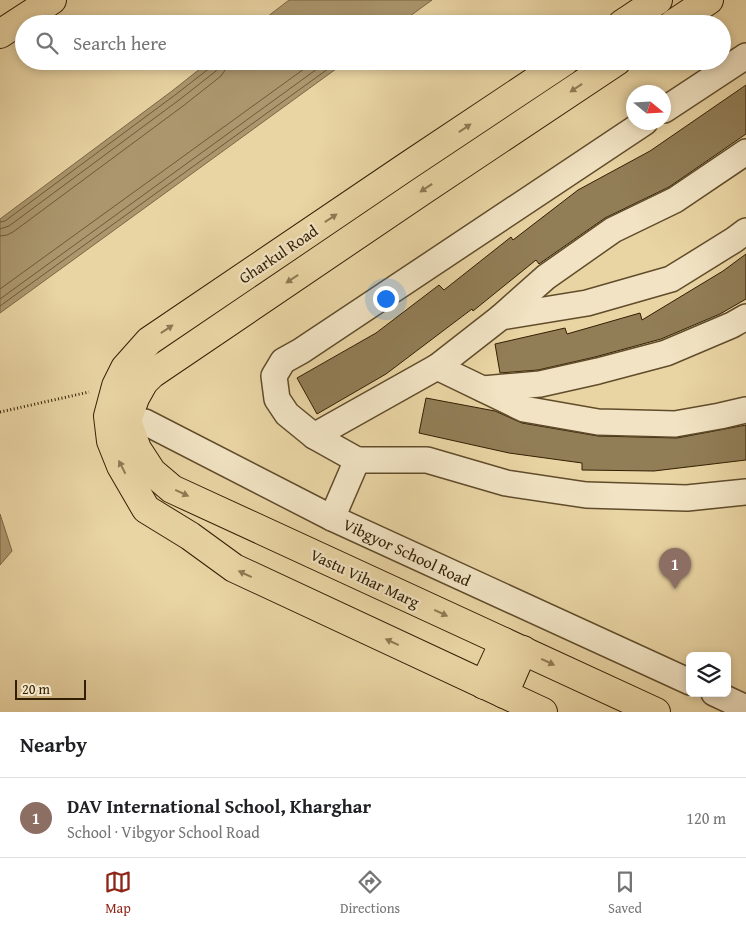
<!DOCTYPE html>
<html lang="en">
<head>
<meta charset="utf-8">
<style>
  :root { --surface:#fff; --page:#f6f6f6; --text:#202124; --muted:#757577; --line:#e0e0e0; --accent:#8f2418 }
  body { margin:0; font-family:"Gentium Book Plus",serif; background:var(--page); color:var(--text) }
  .controls { position:absolute; right:15px; bottom:15px; display:grid; overflow:hidden; border-radius:8px; box-shadow:0 2px 8px #0003 }
  .controls button { width:45px; height:45px; display:grid; place-items:center; padding:0; border:0; border-bottom:1px solid var(--line); background:var(--surface); color:var(--text); font:25px sans-serif }
  .compass { position:absolute; left:626px; top:85px; width:45px; height:45px; border-radius:50%; background:var(--surface); box-shadow:0 2px 8px #0003; rotate:108deg }
  .scale { position:absolute; left:15px; bottom:12px; width:71px; box-sizing:border-box; padding-left:5px; border:2px solid #321f03; border-top:0; font-size:14px; line-height:18px; white-space:nowrap; color:#321f03; -webkit-text-stroke:4px #f1e3c3; paint-order:stroke }
  .you { position:absolute; left:385px; top:298px; width:18px; height:18px; margin:-12px; border:4px solid #fff; border-radius:50%; background:#1a73e8; box-shadow:0 0 0 8px #1a73e833 }
  .badge { display:grid; place-items:center; width:32px; height:32px; border-radius:50%; background:var(--accent); color:#fff; font-size:16px; font-weight:700 }
  .pin { position:absolute; translate:-50% -41px; filter:drop-shadow(0 1px 2px #0008) }
  .pin::after { content:''; position:absolute; top:26px; width:18px; height:15px; background:inherit; clip-path:polygon(0 0,100% 0,50% 100%) }
  .list { margin:0; padding:0; list-style:none }
  h2 { display:flex; justify-content:space-between; align-items:center; height:65px; margin:0; padding:0 20px; font-size:21px }
  h2 small { font-size:16px; font-weight:400; color:var(--muted) }
  .list li { display:grid; grid-template-columns:32px 1fr auto; gap:15px; align-items:center; box-sizing:border-box; height:80px; padding:0 20px; border-top:1px solid var(--line) }
  .list b { display:block; font-size:19px; white-space:nowrap }
  .list p { margin:0; font-size:16px; white-space:nowrap; color:var(--muted) }
  .list em { font-size:16px; font-style:normal; color:var(--muted) }
  .icon { flex:none; width:28px; height:28px; fill:none; stroke:currentColor; stroke-width:2; stroke-linecap:round; stroke-linejoin:round }
  .map { position:relative; flex:none; width:746px; height:712px; overflow:hidden }
  .search { position:absolute; background:var(--surface); box-shadow:0 2px 8px #0003; left:15px; right:15px; top:15px; height:55px; display:flex; align-items:center; gap:12px; box-sizing:border-box; padding:0 18px; border-radius:28px; color:var(--muted); font-size:19px }
  .sheet { height:145px; background:var(--surface) }
  nav { display:flex; justify-content:space-around; align-items:center; box-sizing:border-box; height:70px; border-top:1px solid var(--line); background:var(--surface); font-size:14px; color:var(--muted) }
  nav a { display:grid; justify-items:center; gap:2px }
  nav .on { color:var(--accent) }
  .map>svg:first-child { display:block }
  .water { fill:#ab966d; stroke:#7b6643 }
  .lines { fill:none; stroke-linecap:round; stroke-linejoin:round }
  .shore { stroke:#6e5a38; stroke-width:1 }
  .building { fill:#917d56; stroke:#321f03 }
  .minor-casing { stroke:#604c2b; stroke-width:28 }
  .major-casing { stroke:#321f03; stroke-width:30 }
  .highway-casing { stroke:#321f03; stroke-width:30 }
  .path { stroke:#321f03; stroke-width:3; stroke-dasharray:1 2.5; stroke-linecap:butt }
  .minor { stroke:#f1e3c3; stroke-width:25 }
  .major { stroke:#e9d4a3; stroke-width:28 }
  .highway { stroke:#e9d4a3; stroke-width:28 }
  .oneway { fill:#8e7a53 }
  .labels { text-anchor:middle; dominant-baseline:central; stroke-width:4.5; stroke-linejoin:round; paint-order:stroke }
  .street-label { font-size:16px; fill:#321f03; stroke:#f1e3c3 }
</style>
</head>
<body>
<div class="map">
<svg width="746" height="712" viewBox="0 0 746 712">
  <rect width="100%" height="100%" fill="#e9d4a3"/>
  <filter id="stains"><feTurbulence type="fractalNoise" baseFrequency=".004" numOctaves="4"/><feColorMatrix values="0 0 0 0 .2 0 0 0 0 .09 0 0 0 0 .02 0 0 0 .5 -.17"/></filter>
  <radialGradient id="worn" r=".72"><stop offset=".6" stop-color="#630" stop-opacity="0"/><stop offset="1" stop-color="#630" stop-opacity=".3"/></radialGradient>
  <g class="water">
    <polygon points="289,0 432,0 399,24 258,24"/>
    <polygon points="210,61 347,61 0,313 0,219 172,91"/>
    <polygon points="0,514 12,551 0,565"/>
  </g>
  <g class="lines">
    <g class="shore">
      <polyline points="0,222 5,221 175,95 211,67 213,61"/>
      <polyline points="0,229 9,226 179,100 216,71 218,67 219,61"/>
      <polyline points="0,236 7,235 13,232 183,106 221,76 225,70 227,61"/>
      <polyline points="0,289 315,61"/>
      <polyline points="0,299 328,61"/>
      <polyline points="0,306 339,61"/>
    </g>
  </g>
  <g class="building">
    <polygon points="746,85 746,134 669,187 605,218 539,264 536,260 473,311 472,309 386,374 317,414 297,378 376,333 439,285 444,290 511,237 513,240 578,190 650,151"/>
    <polygon points="746,254 746,299 720,314 661,339 595,357 538,370 500,373 495,344 565,328 567,334 640,313 642,320 723,271"/>
    <polygon points="426,398 495,411 522,423 598,436 677,438 746,425 746,460 654,471 582,470 582,463 509,453 419,433"/>
  </g>
  <g class="lines">
    <defs>
      <g id="minor">
        <polyline points="664,110 746,56"/>
        <polyline points="501,317 546,277 613,230 675,200 746,152"/>
        <polyline points="437,367 524,409 598,422 675,424 720,416 746,410"/>
        <polyline points="483,389 540,384 598,371 666,353 732,325 746,317"/>
        <polyline points="127,421 145,422 332,518 690,682"/>
        <polyline points="314,436 437,367 501,317 587,303 671,279 734,240 746,231"/>
        <polyline points="357,460 427,460 506,483 586,495 687,498 746,492"/>
        <polyline points="332,518 357,460 314,436 287,414 277,399 274,376 283,361 301,351 645,122"/>
        <polyline points="714,693 746,708"/>
      </g>
      <g id="major">
        <polyline points="622,24 658,0"/>
        <polyline points="673,24 709,0"/>
        <polyline points="617,61 422,191 152,374 144,382 135,398 127,421 137,449 152,472 172,489 656,712"/>
        <polyline points="484,685 504,642"/>
        <polyline points="504,694 523,650"/>
        <polyline points="543,712 234,568 190,536 146,509 121,466 111,441 108,416 116,386 125,368 149,341 406,167 565,61"/>
      </g>
      <polyline id="highway" points="0,34 52,0"/>
    </defs>
    <use href="#minor" class="minor-casing"/>
    <use href="#major" class="major-casing"/>
    <use href="#highway" class="highway-casing"/>
    <polyline class="path" points="0,412 89,392"/>
    <use href="#minor" class="minor"/>
    <use href="#major" class="major"/>
    <use href="#highway" class="highway"/>
  </g>
  <defs><path id="oneway-solid" d="M-6-.8H1V-3.2L6.5 0L1 3.2V.8H-6Z" transform="scale(1.25)"/></defs>
  <g class="oneway">
    <use href="#oneway-solid" transform="translate(576 88) rotate(146)"/>
    <use href="#oneway-solid" transform="translate(465 128) rotate(-34)"/>
    <use href="#oneway-solid" transform="translate(426 188) rotate(146)"/>
    <use href="#oneway-solid" transform="translate(331 218) rotate(-34)"/>
    <use href="#oneway-solid" transform="translate(292 279) rotate(146)"/>
    <use href="#oneway-solid" transform="translate(167 329) rotate(-34)"/>
    <use href="#oneway-solid" transform="translate(122 467) rotate(-117)"/>
    <use href="#oneway-solid" transform="translate(182 493) rotate(25)"/>
    <use href="#oneway-solid" transform="translate(245 574) rotate(-155)"/>
    <use href="#oneway-solid" transform="translate(441 613) rotate(25)"/>
    <use href="#oneway-solid" transform="translate(392 642) rotate(-155)"/>
    <use href="#oneway-solid" transform="translate(548 662) rotate(25)"/>
  </g>
  <g class="labels">
    <g class="street-label">
      <text transform="translate(278 254) rotate(-34)">Gharkul Road</text>
      <text transform="translate(407 552) rotate(25)">Vibgyor School Road</text>
      <text transform="translate(365 578) rotate(25)">Vastu Vihar Marg</text>
    </g>
  </g>
  <rect width="100%" height="100%" filter="url(#stains)"/>
  <rect width="100%" height="100%" fill="url(#worn)"/>
</svg>
<div class="controls">
<button><svg class="icon" aria-label="layers" viewBox="0 0 24 24"><path d="M12 4l9 5-9 5-9-5zM3 14l9 5 9-5"/></svg></button>
</div>
<svg class="compass" viewBox="-18 -18 36 36"><path d="M0-13l5 13h-10z" fill="#e53935"/><path d="M0 13l5-13h-10z" fill="#757577"/></svg>
<div class="scale">20 m</div>
<div class="you"></div>
<div class="pin badge" style="left:675px;top:589px;background:#8d6e63">1</div>
<div class="search"><svg class="icon" aria-label="search" viewBox="0 0 24 24"><circle cx="10" cy="10" r="6"/><path d="M15 15l6 6"/></svg>Search here</div>
</div>
<section class="sheet">
<h2>Nearby<small></small></h2>
<ul class="list">
<li><span class="badge" style="background:#8d6e63">1</span><div><b>DAV International School, Kharghar</b><p>School · Vibgyor School Road</p></div><em>120 m</em></li>
</ul>
</section>
<nav>
<a class="on"><svg class="icon" aria-label="map" viewBox="0 0 24 24"><path d="M3 6l6-2 6 2 6-2v14l-6 2-6-2-6 2zM9 4v14M15 6v14"/></svg>Map</a>
<a><svg class="icon" aria-label="directions" viewBox="0 0 24 24"><path d="M12 3l9 9-9 9-9-9zM9 14v-3h6M13 9l2 2-2 2"/></svg>Directions</a>
<a><svg class="icon" aria-label="saved" viewBox="0 0 24 24"><path d="M7 4h10v16l-5-4-5 4z"/></svg>Saved</a>
</nav>
</body>
</html>
